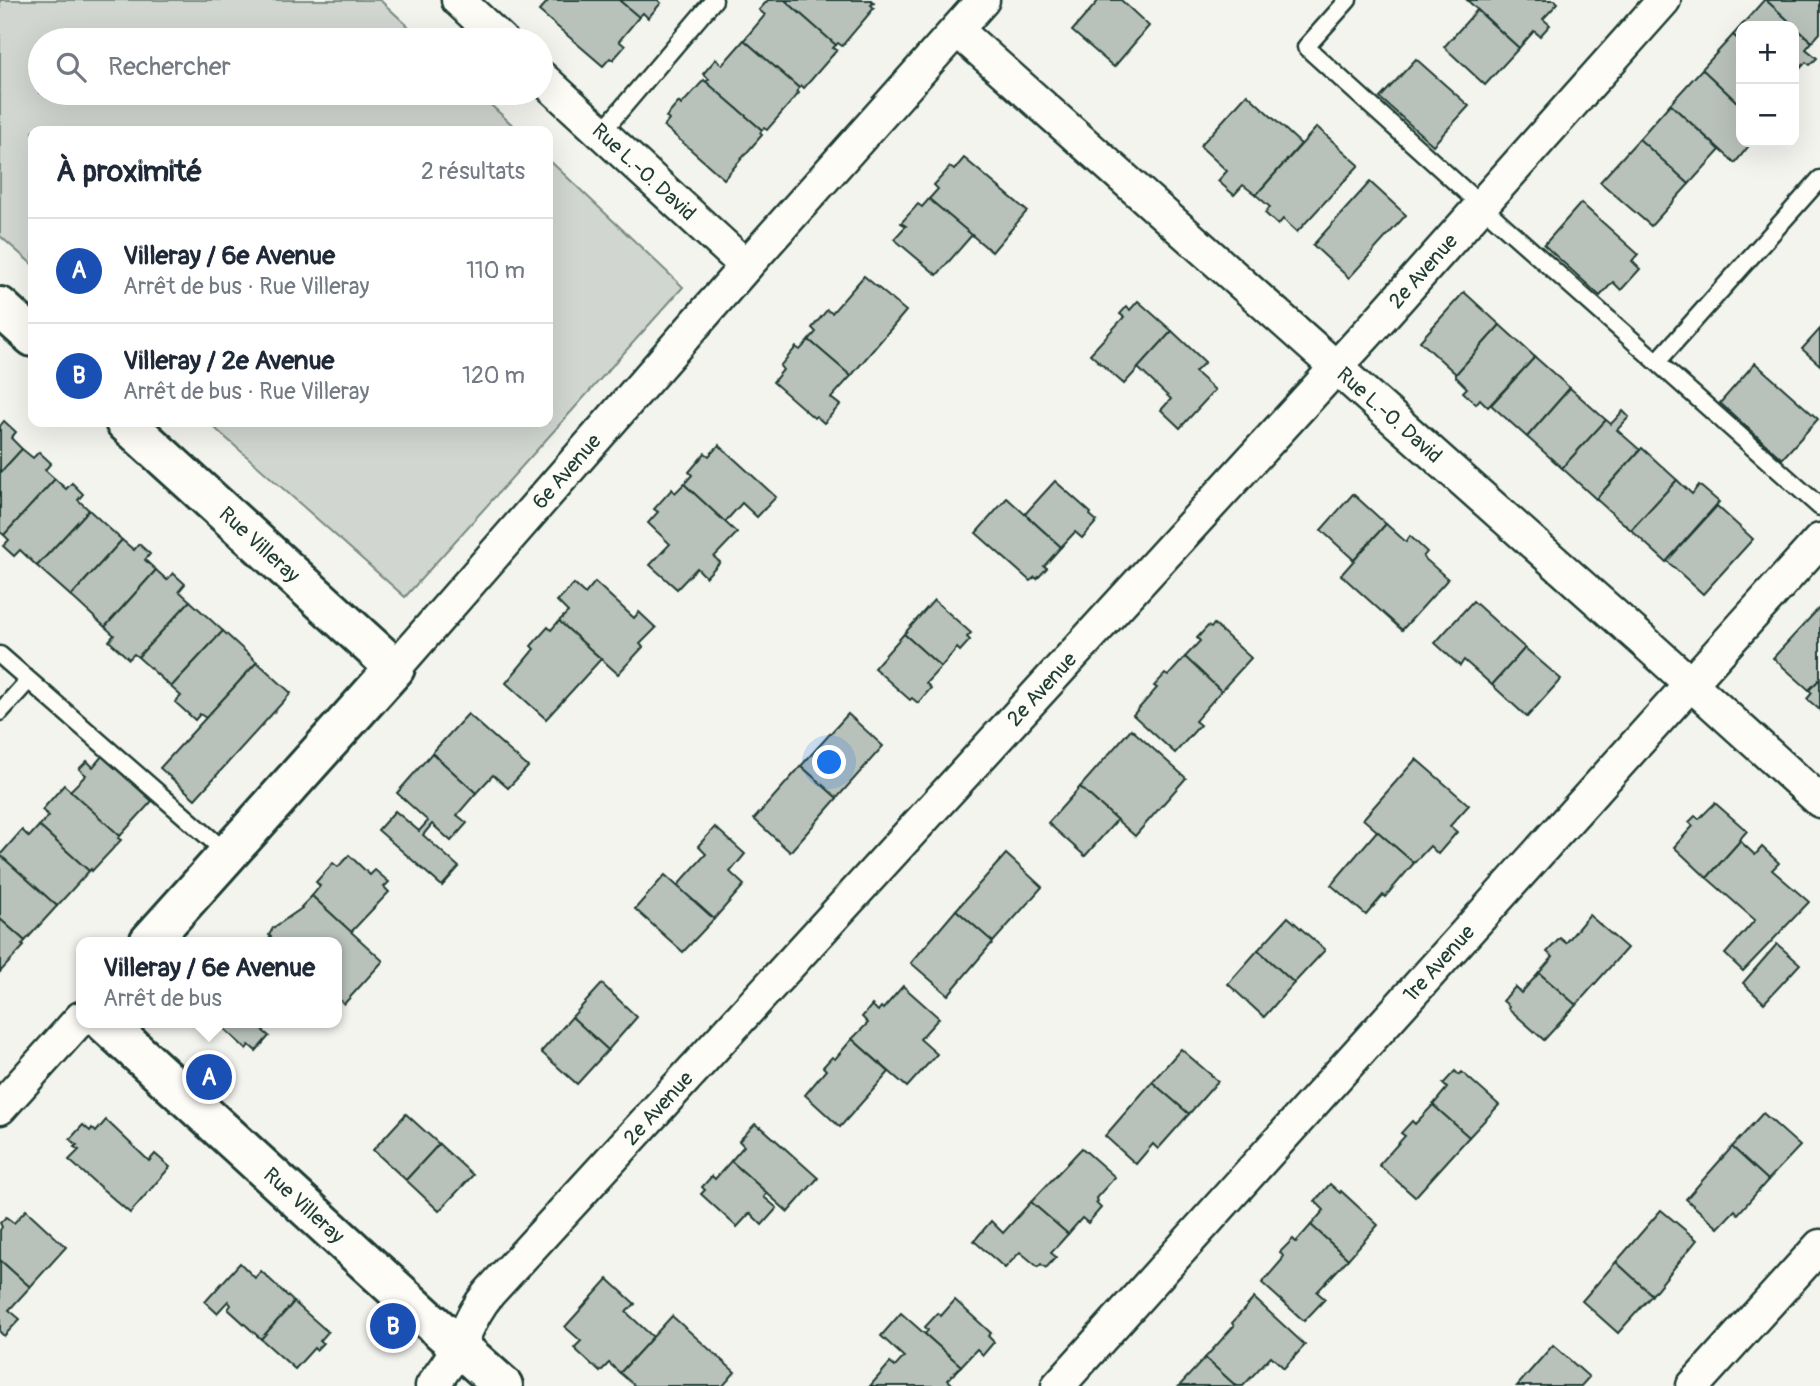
<!DOCTYPE html>
<html lang="fr">
<head>
<meta charset="utf-8">
<style>
  :root { --surface:#fff; --page:#f2f2f3; --text:#1f2937; --muted:#747a83; --line:#e0e1e3; --accent:#7c3aed }
  body { margin:0; font-family:Pangolin,sans-serif; background:var(--page); color:var(--text) }
  .controls { position:absolute; right:21px; top:21px; display:grid; overflow:hidden; border-radius:14px; box-shadow:0 7px 28px #0002 }
  .controls button { width:63px; height:63px; display:grid; place-items:center; padding:0; border:0; border-bottom:2px solid var(--line); background:var(--surface); color:var(--text); font:35px sans-serif }
  .you { position:absolute; left:830px; top:763px; width:24px; height:24px; margin:-18px; border:5px solid #fff; border-radius:50%; background:#1a73e8; box-shadow:0 0 0 10px #1a73e833 }
  .badge { display:grid; place-items:center; width:46px; height:46px; border-radius:50%; background:var(--accent); color:#fff; font-size:23px; font-weight:700 }
  .pin { position:absolute; translate:-50% -50%; border:4px solid #fff; box-shadow:0 2px 7px #0006 }
  .popup { position:absolute; left:76px; top:937px; width:266px; height:91px; box-sizing:border-box; display:grid; place-content:center; border-radius:14px; background:var(--surface); filter:drop-shadow(0 2px 5px #0005); font-size:23px; white-space:nowrap; color:var(--muted) }
  .popup b { font-size:26px; color:var(--text) }
  .popup::after { content:''; position:absolute; left:50%; top:100%; margin-left:-14px; border:14px solid transparent; border-top-color:var(--surface) }
  .list { margin:0; padding:0; list-style:none }
  h2 { display:flex; justify-content:space-between; align-items:center; height:91px; margin:0; padding:0 28px; font-size:30px }
  h2 small { font-size:23px; font-weight:400; color:var(--muted) }
  .list li { display:grid; grid-template-columns:46px 1fr auto; gap:21px; align-items:center; box-sizing:border-box; height:105px; padding:0 28px; border-top:2px solid var(--line) }
  .list b { display:block; font-size:26px; white-space:nowrap }
  .list p { margin:0; font-size:23px; white-space:nowrap; color:var(--muted) }
  .list em { font-size:23px; font-style:normal; color:var(--muted) }
  .icon { flex:none; width:38px; height:38px; fill:none; stroke:currentColor; stroke-width:2; stroke-linecap:round; stroke-linejoin:round }
  .map { position:relative; flex:none; width:1820px; height:1386px; overflow:hidden }
  .search { position:absolute; background:var(--surface); box-shadow:0 7px 28px #0002; left:28px; top:28px; width:525px; height:77px; display:flex; align-items:center; gap:18px; box-sizing:border-box; padding:0 24px; border-radius:38px; color:var(--muted); font-size:26px }
  .panel { position:absolute; background:var(--surface); box-shadow:0 7px 28px #0002; left:28px; top:126px; width:525px; height:301px; border-radius:14px }
  .map>svg:first-child { display:block }
  .green { fill:#d1d6d1; stroke:#788a82; stroke-width:2 }
  .building { fill:#b9c1bb; stroke:#1f3d34; stroke-width:2 }
  .lines { fill:none; stroke-linecap:round; stroke-linejoin:round }
  .service-casing { stroke:#1f3d34; stroke-width:21 }
  .minor-casing { stroke:#1f3d34; stroke-width:37 }
  .tertiary-casing { stroke:#1f3d34; stroke-width:44 }
  .service { stroke:#fdfcf7; stroke-width:16 }
  .minor { stroke:#fdfcf7; stroke-width:32 }
  .tertiary { stroke:#fdfcf7; stroke-width:38 }
  .labels { text-anchor:middle; dominant-baseline:central; stroke-width:5; stroke-linejoin:round; paint-order:stroke }
  .street-label { font-size:21px; fill:#1f3d34; stroke:#fdfcf7 }
</style>
</head>
<body>
<div class="map">
<svg width="1820" height="1386" viewBox="0 0 1820 1386">
  <rect width="100%" height="100%" fill="#f4f4ef"/>
  <filter id="ink" filterUnits="userSpaceOnUse"><feTurbulence type="fractalNoise" baseFrequency=".0143" numOctaves="2"/><feDisplacementMap in="SourceGraphic" scale="14" xChannelSelector="R" yChannelSelector="G"/><feConvolveMatrix kernelMatrix="1 2 1 2 8 2 1 2 1" color-interpolation-filters="sRGB"/></filter>
  <g filter="url(#ink)">
    <g class="green">
      <polygon points="0,0 380,0 423,40 40,40 40,93 478,93 519,131 33,131 33,265 0,236"/>
      <polygon points="548,159 683,287 405,597 208,422 548,422"/>
    </g>
    <g class="building">
      <polygon points="549,0 619,0 639,17 619,41 625,46 613,60 610,58 603,66 539,11"/>
      <polygon points="619,0 658,0 661,3 648,18 643,13 639,17"/>
      <polygon points="768,0 785,0 836,45 833,48 837,50 804,88 801,85 799,88 744,40 765,15 759,10"/>
      <polygon points="785,0 871,0 874,3 871,5 874,8 842,46 838,43 836,45"/>
      <polygon points="1099,0 1121,0 1149,26 1114,67 1072,31"/>
      <polygon points="1467,0 1555,0 1558,3 1543,19 1550,25 1540,36 1534,31 1519,48"/>
      <polygon points="1764,0 1766,0 1812,42 1806,49 1817,58 1810,65 1806,62 1798,71 1794,67 1794,26 1741,26 1741,42 1733,35"/>
      <polygon points="1766,0 1820,0 1820,33 1812,42"/>
      <polygon points="1477,10 1519,48 1485,85 1444,47"/>
      <polygon points="1733,35 1741,42 1741,106 1702,69"/>
      <polygon points="744,40 799,88 797,91 799,93 767,130 764,128 762,130 706,82 709,79 703,74 716,59 722,65"/>
      <polygon points="1416,59 1469,106 1433,145 1380,98"/>
      <polygon points="1702,69 1741,106 1741,142 1752,142 1735,163 1670,104"/>
      <polygon points="704,80 762,130 760,133 762,135 724,179 664,126 669,120 666,117 679,102 681,105"/>
      <polygon points="1247,94 1301,144 1256,195 1243,185 1234,195 1218,181 1227,171 1200,146"/>
      <polygon points="1670,104 1720,150 1689,184 1639,139"/>
      <polygon points="1317,127 1359,165 1297,232 1283,219 1278,225 1265,213 1270,207 1256,195"/>
      <polygon points="1639,139 1689,184 1651,226 1600,182"/>
      <polygon points="964,158 1027,211 992,252 929,199 938,189 934,185 950,167 954,170"/>
      <polygon points="1370,182 1406,215 1349,278 1313,245"/>
      <polygon points="929,199 972,235 937,275 894,239 906,226 901,223 918,204 922,207"/>
      <polygon points="1581,203 1638,254 1632,261 1640,269 1621,290 1613,282 1600,296 1544,245"/>
      <polygon points="864,276 906,311 851,376 809,340 816,332 812,328 827,310 832,313"/>
      <polygon points="1464,292 1500,325 1456,374 1420,341"/>
      <polygon points="1138,301 1172,331 1124,384 1090,354 1124,317 1120,314 1127,306 1130,310"/>
      <polygon points="1500,325 1535,357 1488,407 1480,399 1476,404 1463,392 1467,388 1456,377 1456,374"/>
      <polygon points="1820,329 1820,365 1802,349"/>
      <polygon points="1172,331 1205,362 1195,372 1215,390 1180,428 1161,410 1171,399 1138,368"/>
      <polygon points="809,340 851,376 831,398 840,405 824,423 816,416 814,418 773,382 783,370 780,366 796,347 800,350"/>
      <polygon points="1535,357 1570,388 1527,437 1491,405"/>
      <polygon points="1755,363 1818,419 1782,459 1720,403"/>
      <polygon points="1570,388 1606,420 1562,468 1527,437"/>
      <polygon points="1623,411 1629,417 1617,430 1640,450 1596,499 1562,468 1606,420 1611,424"/>
      <polygon points="4,421 16,432 11,438 22,449 0,473 0,426"/>
      <polygon points="719,445 776,497 757,517 742,503 725,522 684,484 692,475 689,472 705,453 709,456"/>
      <polygon points="1642,448 1677,480 1631,530 1596,499"/>
      <polygon points="22,449 33,458 39,452 51,463 45,470 55,479 4,535 0,532 0,473"/>
      <polygon points="55,479 66,489 72,483 83,494 78,500 89,510 37,566 20,550 14,556 3,546 9,540 4,535"/>
      <polygon points="1677,480 1692,494 1699,485 1719,502 1666,562 1631,530"/>
      <polygon points="1055,481 1091,513 1090,515 1097,521 1082,538 1075,532 1061,547 1025,514"/>
      <polygon points="684,484 737,533 714,557 720,562 706,577 697,568 677,589 650,565 670,544 648,523 658,512 654,509 672,489 675,493"/>
      <polygon points="1353,494 1386,524 1354,560 1321,530"/>
      <polygon points="1007,498 1061,547 1044,566 1047,568 1037,579 1035,577 1030,581 976,533"/>
      <polygon points="1717,506 1753,539 1703,594 1667,561"/>
      <polygon points="89,510 122,540 71,596 37,566"/>
      <polygon points="1386,524 1406,542 1410,536 1427,552 1423,557 1448,579 1402,630 1341,575"/>
      <polygon points="122,540 134,550 139,544 150,554 145,560 156,570 105,627 71,596"/>
      <polygon points="156,570 167,580 173,573 185,584 179,591 190,601 138,657 134,654 129,659 109,641 114,635 105,627"/>
      <polygon points="595,582 634,618 639,612 656,628 640,644 643,647 618,674 559,621 568,612 557,601 574,584 585,594"/>
      <polygon points="934,600 971,633 967,637 970,640 960,651 957,648 941,667 904,634"/>
      <polygon points="190,601 223,631 171,687 138,657"/>
      <polygon points="1473,601 1525,648 1492,685 1464,660 1460,666 1435,643"/>
      <polygon points="1820,607 1820,679 1809,690 1773,658"/>
      <polygon points="559,621 601,659 546,719 506,683 534,649 531,646 548,627 551,630"/>
      <polygon points="1214,624 1251,658 1221,691 1185,657 1200,641 1197,638 1208,626 1211,628"/>
      <polygon points="223,631 257,662 206,718 200,714 195,720 175,702 181,696 171,687"/>
      <polygon points="904,634 941,667 926,683 931,688 918,703 912,698 910,700 874,668"/>
      <polygon points="1525,648 1561,679 1527,717 1492,685"/>
      <polygon points="1185,657 1221,691 1195,721 1200,725 1175,753 1133,715 1157,688 1154,686 1165,674 1168,676"/>
      <polygon points="257,662 291,693 195,799 160,768"/>
      <polygon points="1820,679 1820,710 1807,699 1812,693 1809,690"/>
      <polygon points="468,714 528,767 508,788 493,775 476,793 432,753"/>
      <polygon points="848,714 883,746 837,798 801,766"/>
      <polygon points="1131,729 1186,778 1135,836 1080,787"/>
      <polygon points="432,753 476,793 457,815 467,823 451,841 432,824 423,835 459,867 442,886 378,830 395,811 419,831 428,821 397,793"/>
      <polygon points="102,756 152,801 120,836 70,791 86,775 79,769 87,761 93,767"/>
      <polygon points="1416,759 1469,805 1450,826 1457,832 1438,854 1430,846 1414,863 1363,819"/>
      <polygon points="801,766 837,798 790,852 754,819"/>
      <polygon points="64,785 120,836 118,838 121,840 92,871 91,869 89,871 39,826 49,816 42,810"/>
      <polygon points="1080,787 1117,820 1085,856 1048,823"/>
      <polygon points="1715,803 1747,831 1739,840 1740,841 1707,878 1674,847 1693,826 1689,822 1695,816 1699,819"/>
      <polygon points="39,826 89,871 57,906 0,855 22,830 29,837"/>
      <polygon points="715,827 745,854 730,872 744,885 714,919 677,886 706,854 698,846"/>
      <polygon points="1377,831 1414,863 1385,897 1383,895 1366,915 1331,885"/>
      <polygon points="1740,841 1755,855 1762,847 1779,863 1772,870 1809,902 1743,971 1725,954 1755,920 1707,878"/>
      <polygon points="1006,854 1042,887 993,942 956,910"/>
      <polygon points="0,855 57,906 25,941 0,919"/>
      <polygon points="349,855 370,875 375,870 389,882 384,887 389,892 351,932 312,896 320,886 316,882 333,863 338,867"/>
      <polygon points="665,875 714,919 683,952 635,909"/>
      <polygon points="312,896 383,961 344,1004 339,999 337,1002 337,942 266,942 271,937 269,935 273,928 302,908 301,907"/>
      <polygon points="956,910 993,942 948,995 911,963"/>
      <polygon points="1589,915 1627,948 1576,1005 1539,973 1553,957 1547,952 1560,938 1566,943"/>
      <polygon points="1288,917 1325,950 1294,983 1258,950"/>
      <polygon points="0,919 25,941 22,945 24,946 0,972"/>
      <polygon points="1777,944 1800,964 1764,1003 1743,983"/>
      <polygon points="1258,950 1294,983 1264,1017 1228,984"/>
      <polygon points="1539,973 1576,1005 1544,1040 1508,1008 1509,1006 1503,1001 1515,987 1521,993"/>
      <polygon points="602,984 637,1017 608,1050 572,1017"/>
      <polygon points="903,986 939,1018 920,1039 937,1054 907,1087 852,1039 868,1023 862,1017 872,1005 878,1011 881,1007 883,1009"/>
      <polygon points="572,1017 608,1050 577,1084 541,1052"/>
      <polygon points="218,1023 270,1023 263,1031 269,1036 256,1051 249,1045 246,1049"/>
      <polygon points="852,1039 889,1072 840,1127 805,1095 826,1070 823,1067 832,1057 835,1059"/>
      <polygon points="1181,1049 1218,1081 1189,1114 1152,1082"/>
      <polygon points="1455,1071 1459,1075 1462,1072 1499,1105 1469,1137 1433,1105 1447,1088 1443,1084"/>
      <polygon points="1152,1082 1189,1114 1158,1149 1153,1144 1136,1164 1105,1136"/>
      <polygon points="1433,1105 1469,1137 1415,1197 1379,1165 1405,1136 1401,1133 1412,1121 1415,1124"/>
      <polygon points="1763,1113 1800,1146 1768,1180 1732,1147"/>
      <polygon points="406,1114 439,1144 406,1180 373,1150"/>
      <polygon points="106,1120 149,1161 155,1154 170,1167 130,1213 69,1160 79,1150 74,1147 77,1145 70,1139 83,1125 90,1131 92,1128 96,1132"/>
      <polygon points="755,1124 760,1128 761,1127 818,1178 788,1212 731,1161 744,1146 739,1141"/>
      <polygon points="439,1144 473,1175 439,1211 406,1180"/>
      <polygon points="1732,1147 1768,1180 1738,1214 1735,1210 1718,1228 1686,1199"/>
      <polygon points="1082,1148 1115,1177 1096,1198 1098,1201 1096,1203 1101,1208 1088,1223 1082,1218 1068,1234 1031,1202"/>
      <polygon points="731,1161 767,1193 764,1197 777,1208 762,1225 750,1213 737,1227 701,1194 705,1190 702,1187 712,1176 715,1179"/>
      <polygon points="1330,1184 1340,1193 1341,1191 1378,1225 1348,1259 1311,1225 1324,1210 1315,1201"/>
      <polygon points="1031,1202 1068,1234 1051,1253 1056,1257 1046,1268 1041,1264 1038,1267 1020,1252 1005,1268 974,1241 991,1221 1003,1233"/>
      <polygon points="26,1210 66,1247 30,1287 0,1260 0,1230 2,1227 0,1223 6,1217 14,1223"/>
      <polygon points="1661,1210 1697,1240 1652,1295 1616,1262"/>
      <polygon points="1311,1225 1348,1259 1317,1292 1325,1299 1304,1321 1262,1283 1282,1260 1281,1259 1283,1256 1280,1252 1293,1239 1296,1242"/>
      <polygon points="0,1260 30,1287 9,1310 20,1319 4,1336 0,1332"/>
      <polygon points="1616,1262 1652,1295 1618,1333 1582,1301"/>
      <polygon points="240,1263 255,1278 261,1271 294,1302 261,1339 228,1309 231,1305 228,1301 217,1313 205,1302"/>
      <polygon points="608,1279 635,1304 626,1312 653,1337 620,1373 609,1363 600,1372 574,1348 581,1341 565,1327"/>
      <polygon points="1254,1298 1305,1345 1284,1368 1271,1356 1243,1386 1236,1386 1205,1358 1234,1326 1232,1323"/>
      <polygon points="955,1300 991,1333 988,1336 994,1342 983,1355 977,1349 961,1366 925,1334 928,1330 925,1327 938,1313 941,1316"/>
      <polygon points="294,1302 328,1332 320,1341 323,1343 316,1350 314,1348 295,1369 261,1339"/>
      <polygon points="901,1313 961,1366 948,1380 954,1386 870,1386 890,1363 895,1367 904,1357 881,1336"/>
      <polygon points="672,1316 735,1372 723,1386 635,1386 620,1373"/>
      <polygon points="1553,1345 1589,1377 1581,1386 1517,1386"/>
      <polygon points="1205,1358 1236,1386 1179,1386"/>
    </g>
    <g class="lines">
      <defs>
        <g id="service">
          <polyline points="1348,0 1306,47 1505,227 1820,507"/>
          <polyline points="601,133 714,0"/>
          <polyline points="1657,362 1820,179"/>
          <polyline points="0,655 228,854"/>
          <polyline points="0,712 28,681"/>
        </g>
        <g id="minor">
          <polyline points="458,0 501,40"/>
          <path id="s1" d="M957,30l693,617 170,154"/>
          <path id="s2" d="M541,77l205,189"/>
          <path id="s3" d="M395,668l351,-402 237,-266"/>
          <polyline points="0,1108 81,1018"/>
          <path id="s4" d="M432,1386c9,-12 18,-25 26,-38 11,-21 15,-36 31,-55l885,-967 290,-326"/>
          <path id="s5" d="M1058,1386l762,-846"/>
          <polyline points="1693,1386 1820,1246"/>
        </g>
        <g id="tertiary">
          <polyline points="0,307 33,337"/>
          <path id="s6" d="M125,422l270,246 -246,274"/>
          <path id="s7" d="M105,1023l323,296 75,67"/>
        </g>
      </defs>
      <use href="#service" class="service-casing"/>
      <use href="#minor" class="minor-casing"/>
      <use href="#tertiary" class="tertiary-casing"/>
      <use href="#service" class="service"/>
      <use href="#minor" class="minor"/>
      <use href="#tertiary" class="tertiary"/>
    </g>
  </g>
  <g class="labels">
    <g class="street-label">
      <text stroke="none"><textPath href="#s2" startOffset="140">Rue L.-O. David</textPath></text>
      <text stroke="none"><textPath href="#s4" startOffset="1494">2e Avenue</textPath></text>
      <text stroke="none"><textPath href="#s1" startOffset="579">Rue L.-O. David</textPath></text>
      <text stroke="none"><textPath href="#s3" startOffset="261">6e Avenue</textPath></text>
      <text stroke="none"><textPath href="#s6" startOffset="182">Rue Villeray</textPath></text>
      <text stroke="none"><textPath href="#s4" startOffset="928">2e Avenue</textPath></text>
      <text stroke="none"><textPath href="#s5" startOffset="569">1re Avenue</textPath></text>
      <text stroke="none"><textPath href="#s4" startOffset="360">2e Avenue</textPath></text>
      <text stroke="none"><textPath href="#s7" startOffset="270">Rue Villeray</textPath></text>
    </g>
  </g>
</svg>
<div class="controls">
<button>+</button>
<button>−</button>
</div>
<div class="you"></div>
<div class="pin badge" style="left:209px;top:1077px;background:#1a4fb4">A</div>
<div class="popup"><b>Villeray / 6e Avenue</b>Arrêt de bus</div>
<div class="pin badge" style="left:393px;top:1326px;background:#1a4fb4">B</div>
<div class="search"><svg class="icon" aria-label="search" viewBox="0 0 24 24"><circle cx="10" cy="10" r="6"/><path d="M15 15l6 6"/></svg>Rechercher</div>
<section class="panel">
<h2>À proximité<small>2 résultats</small></h2>
<ul class="list">
<li><span class="badge" style="background:#1a4fb4">A</span><div><b>Villeray / 6e Avenue</b><p>Arrêt de bus · Rue Villeray</p></div><em>110 m</em></li>
<li><span class="badge" style="background:#1a4fb4">B</span><div><b>Villeray / 2e Avenue</b><p>Arrêt de bus · Rue Villeray</p></div><em>120 m</em></li>
</ul>
</section>
</div>
</body>
</html>
